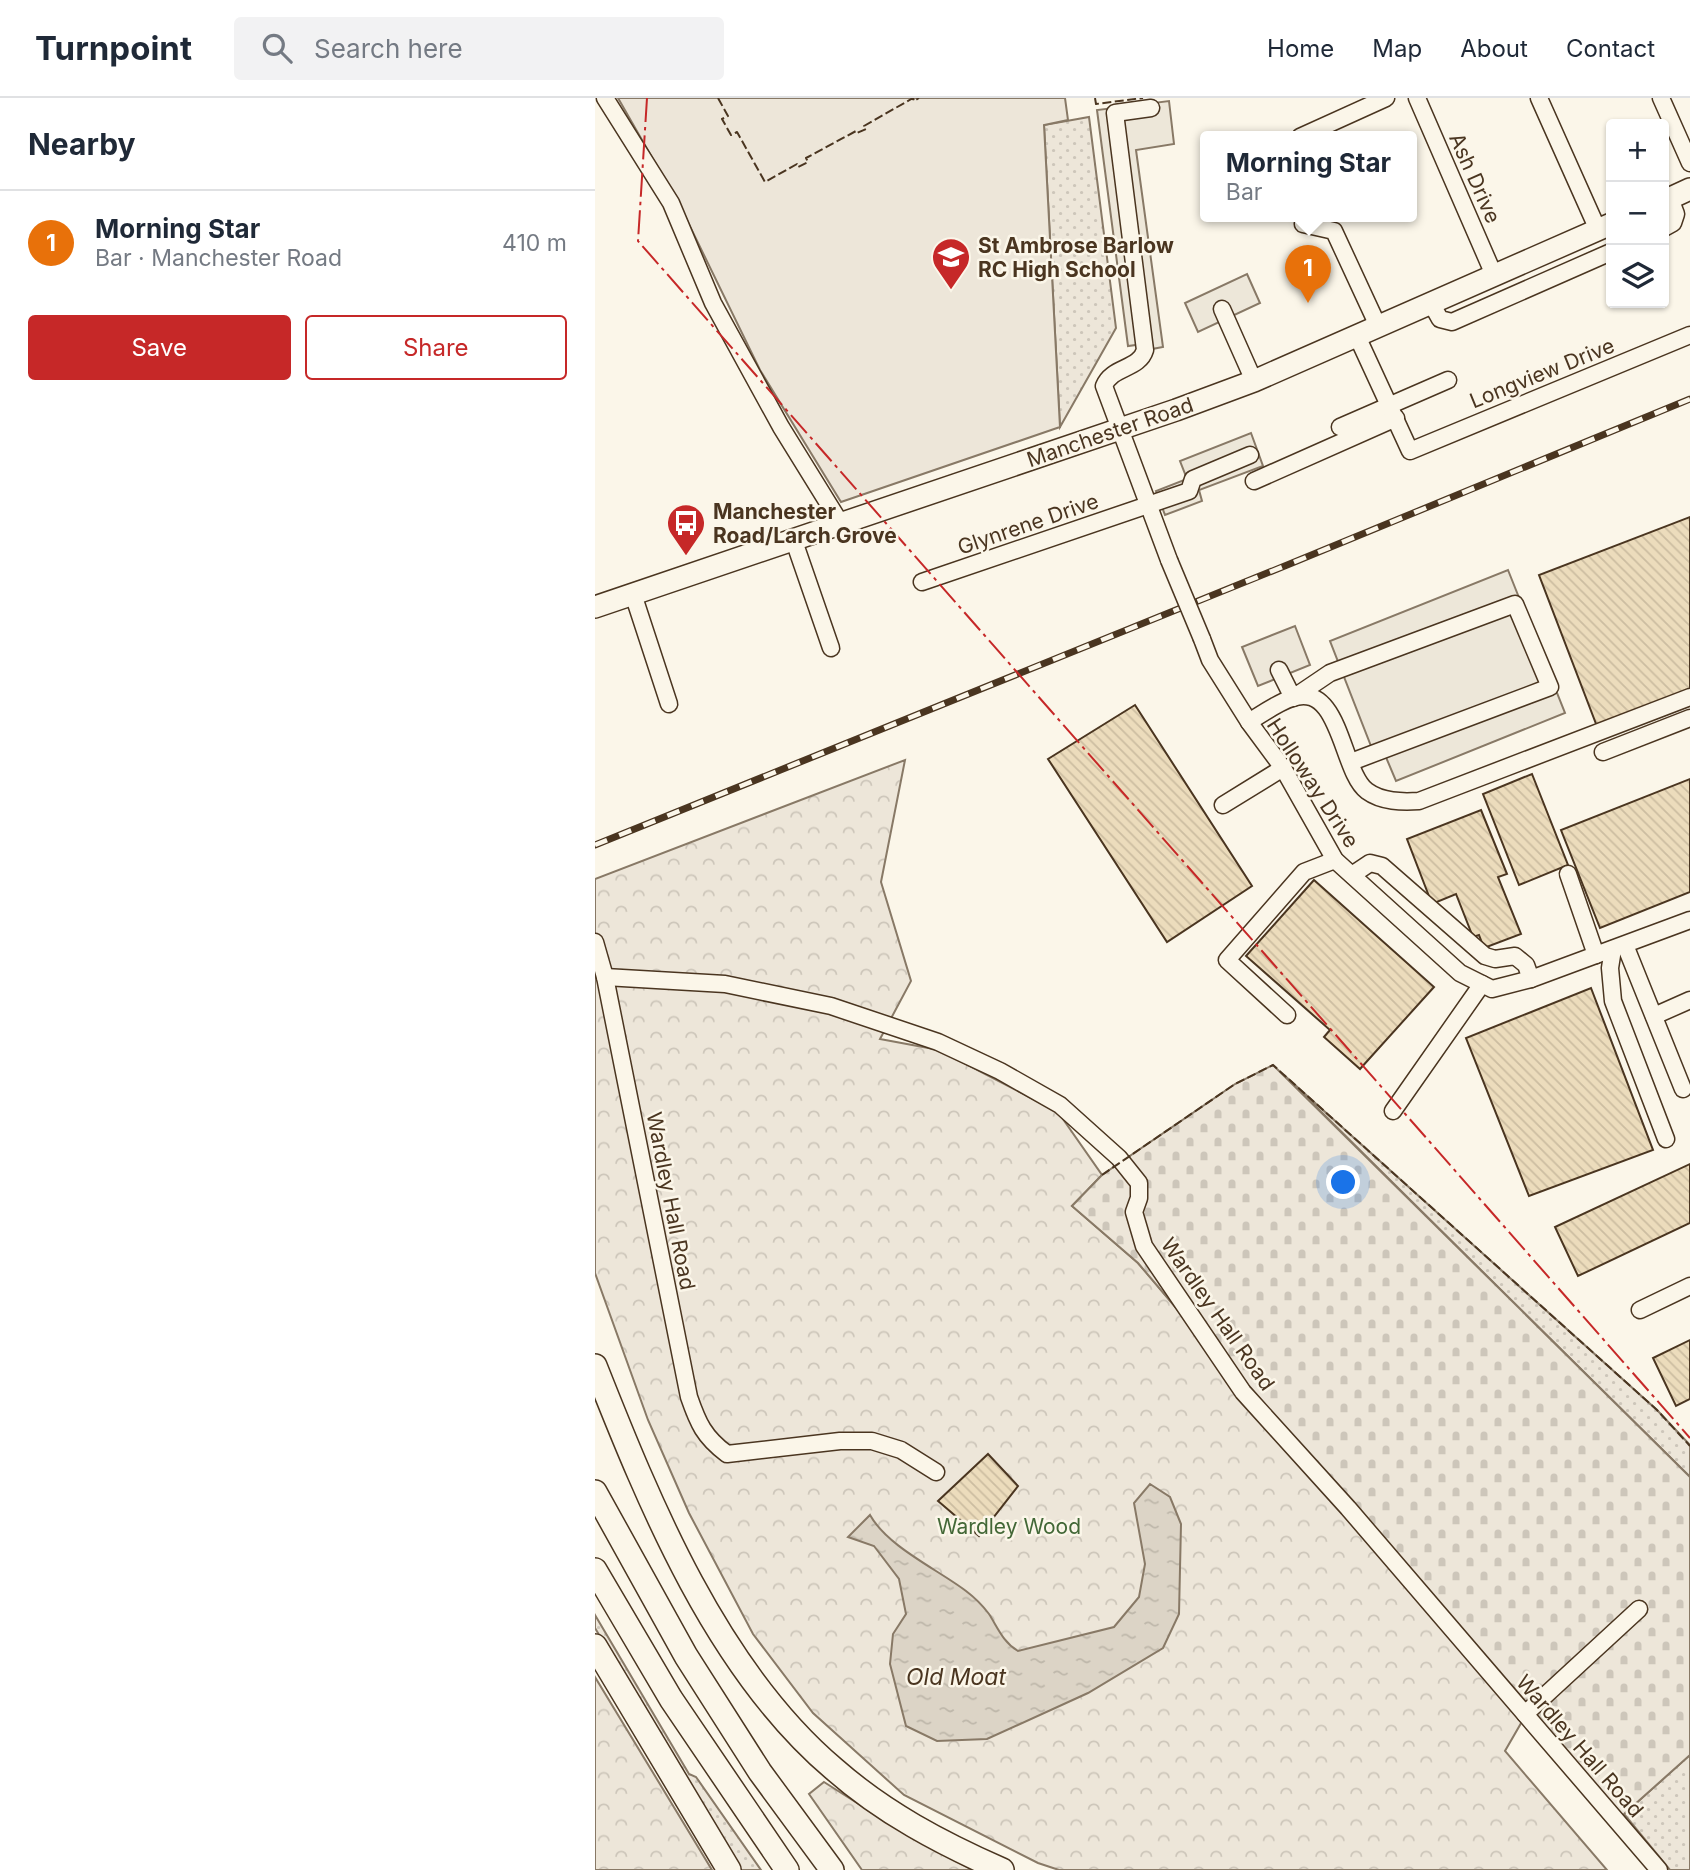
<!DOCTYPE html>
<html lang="en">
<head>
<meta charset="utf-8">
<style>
  :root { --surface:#fff; --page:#f2f2f3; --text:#1f2937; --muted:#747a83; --line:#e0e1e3; --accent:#c62828 }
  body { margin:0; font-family:Inter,sans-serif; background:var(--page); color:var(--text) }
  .controls { position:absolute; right:21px; top:21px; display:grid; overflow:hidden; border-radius:7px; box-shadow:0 2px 5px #0004 }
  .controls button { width:63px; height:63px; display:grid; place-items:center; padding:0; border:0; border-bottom:2px solid var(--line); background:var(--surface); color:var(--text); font:35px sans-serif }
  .you { position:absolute; left:749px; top:1085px; width:24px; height:24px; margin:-18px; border:5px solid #fff; border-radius:50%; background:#1a73e8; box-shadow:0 0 0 10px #1a73e833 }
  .badge { display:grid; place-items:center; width:46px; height:46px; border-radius:50%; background:var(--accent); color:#fff; font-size:23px; font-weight:700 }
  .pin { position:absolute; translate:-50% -58px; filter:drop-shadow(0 2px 4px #0008) }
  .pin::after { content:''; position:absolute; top:37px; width:24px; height:21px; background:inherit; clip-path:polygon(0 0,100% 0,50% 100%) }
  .popup { position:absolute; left:605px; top:33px; width:217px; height:91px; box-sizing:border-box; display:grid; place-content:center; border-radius:7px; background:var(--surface); filter:drop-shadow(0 2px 5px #0005); font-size:23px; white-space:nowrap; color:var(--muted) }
  .popup b { font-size:26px; color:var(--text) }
  .popup::after { content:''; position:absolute; left:50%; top:100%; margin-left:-14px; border:14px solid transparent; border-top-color:var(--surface) }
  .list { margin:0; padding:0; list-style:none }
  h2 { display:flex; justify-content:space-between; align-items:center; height:91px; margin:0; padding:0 28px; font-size:30px }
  h2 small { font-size:23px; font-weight:400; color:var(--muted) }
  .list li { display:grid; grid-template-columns:46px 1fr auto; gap:21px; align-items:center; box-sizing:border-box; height:105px; padding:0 28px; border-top:2px solid var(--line) }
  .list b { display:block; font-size:26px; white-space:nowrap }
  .list p { margin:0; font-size:23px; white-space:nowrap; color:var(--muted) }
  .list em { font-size:23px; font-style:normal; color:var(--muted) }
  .actions { display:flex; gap:14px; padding:21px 28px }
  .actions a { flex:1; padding:16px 0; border:2px solid var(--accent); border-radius:7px; text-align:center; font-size:24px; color:var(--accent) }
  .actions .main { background:var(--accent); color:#fff }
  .icon { flex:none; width:38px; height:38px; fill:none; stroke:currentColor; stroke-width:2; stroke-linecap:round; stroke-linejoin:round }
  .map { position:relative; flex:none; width:1095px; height:1772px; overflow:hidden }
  header { display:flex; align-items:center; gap:42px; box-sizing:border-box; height:98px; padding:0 35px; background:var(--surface); border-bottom:2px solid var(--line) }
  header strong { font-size:33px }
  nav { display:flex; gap:38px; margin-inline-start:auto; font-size:24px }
  .search { width:490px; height:63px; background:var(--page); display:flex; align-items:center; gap:18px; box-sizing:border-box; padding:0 24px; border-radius:7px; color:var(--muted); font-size:26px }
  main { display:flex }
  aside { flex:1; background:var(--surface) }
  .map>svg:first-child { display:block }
  .grass { fill:url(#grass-dots); stroke:#887966; stroke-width:2 }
  .forest { fill:url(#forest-crowns); stroke:#887966; stroke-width:2 }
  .cemetery { fill:url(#cemetery-stones); stroke:#887966; stroke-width:2 }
  .park { fill:#ede6d9; stroke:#887966; stroke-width:2 }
  .parking { fill:#ede7d9; stroke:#887966; stroke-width:2 }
  .water { fill:url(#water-ripples); stroke:#887966; stroke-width:2 }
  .building { fill:url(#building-back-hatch); stroke:#4a3520; stroke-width:2 }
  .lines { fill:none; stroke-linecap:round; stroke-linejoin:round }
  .minor-casing { stroke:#4a3520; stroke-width:19 }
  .major-casing { stroke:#4a3520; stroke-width:24 }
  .highway-casing { stroke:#4a3520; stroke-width:26 }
  .minor { stroke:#fbf6e9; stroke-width:16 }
  .major { stroke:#fbf6e9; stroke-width:21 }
  .highway { stroke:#fbf6e9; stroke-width:23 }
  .rail-casing { stroke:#4a3520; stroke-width:7 }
  .rail { stroke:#fbf6e9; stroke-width:4.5; stroke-dasharray:13; stroke-linecap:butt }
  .minor-bridge-casing { stroke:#4a3520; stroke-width:19; stroke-linecap:butt }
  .minor-bridge { stroke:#fbf6e9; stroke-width:16 }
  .fence { stroke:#4a3520; stroke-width:2; stroke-dasharray:9 3.5; stroke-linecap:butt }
  .power { stroke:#c62828; stroke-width:2; stroke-dasharray:24 5 3.5 5; stroke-linecap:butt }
  .labels { text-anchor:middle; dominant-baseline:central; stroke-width:5; stroke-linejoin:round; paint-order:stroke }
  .street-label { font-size:21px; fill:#4a3520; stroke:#fbf6e9 }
  .poi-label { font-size:21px; font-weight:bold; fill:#4a3520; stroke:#fbf6e9; text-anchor:start }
  .park-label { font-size:21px; fill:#436837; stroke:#fbf6e9 }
  .water-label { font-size:23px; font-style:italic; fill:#4a3520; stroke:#fbf6e9 }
</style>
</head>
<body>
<header>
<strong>Turnpoint</strong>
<div class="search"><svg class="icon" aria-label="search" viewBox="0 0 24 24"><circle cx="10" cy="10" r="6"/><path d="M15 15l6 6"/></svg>Search here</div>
<nav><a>Home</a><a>Map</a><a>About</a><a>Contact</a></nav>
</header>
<main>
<aside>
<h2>Nearby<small></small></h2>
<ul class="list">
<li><span class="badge" style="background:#e8710a">1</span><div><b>Morning Star</b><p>Bar · Manchester Road</p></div><em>410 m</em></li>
</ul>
<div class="actions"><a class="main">Save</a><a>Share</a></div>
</aside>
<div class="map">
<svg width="1095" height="1772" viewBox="0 0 1095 1772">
  <defs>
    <pattern id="grass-dots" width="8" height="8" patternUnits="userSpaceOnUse" patternTransform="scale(1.75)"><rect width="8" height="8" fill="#ede6d9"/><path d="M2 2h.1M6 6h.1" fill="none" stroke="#cdc6ba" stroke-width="1.8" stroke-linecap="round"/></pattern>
    <pattern id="forest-crowns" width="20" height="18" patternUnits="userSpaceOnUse" patternTransform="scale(1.75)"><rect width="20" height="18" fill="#ede6d9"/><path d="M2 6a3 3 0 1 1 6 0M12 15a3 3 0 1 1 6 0" fill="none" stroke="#cdc6ba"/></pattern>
    <pattern id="cemetery-stones" width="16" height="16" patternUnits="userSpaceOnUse" patternTransform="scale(1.75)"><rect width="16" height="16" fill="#ede6d9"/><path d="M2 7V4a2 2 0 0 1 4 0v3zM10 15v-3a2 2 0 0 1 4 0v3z" fill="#cdc6ba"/></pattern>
    <pattern id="water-ripples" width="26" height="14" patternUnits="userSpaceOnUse" patternTransform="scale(1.75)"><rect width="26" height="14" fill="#dcd4c6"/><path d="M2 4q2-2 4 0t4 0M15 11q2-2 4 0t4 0" fill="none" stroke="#beb7aa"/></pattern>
    <pattern id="building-back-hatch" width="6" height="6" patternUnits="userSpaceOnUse" patternTransform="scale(1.75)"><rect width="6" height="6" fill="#ecdcbc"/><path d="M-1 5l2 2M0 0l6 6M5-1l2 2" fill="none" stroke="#ccbda1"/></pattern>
  </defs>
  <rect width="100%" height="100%" fill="#fbf6e9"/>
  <g class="grass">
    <polygon points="494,19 521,230 465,329 449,27"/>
    <polygon points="689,977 1062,1312 1095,1347 1095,1379"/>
    <polygon points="0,1517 94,1676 101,1679 166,1772 145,1772 0,1530"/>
    <polygon points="1095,1657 1095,1772 1075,1772 1029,1716"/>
  </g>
  <g class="forest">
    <polygon points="310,662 286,784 316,883 285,941 344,952 463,1014 507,1077 477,1108 543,1165 929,1620 910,1653 1012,1772 464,1772 443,1765 309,1697 218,1615 158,1536 94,1415 53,1322 0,1175 0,781"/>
    <polygon points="0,1579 117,1772 0,1772"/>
    <polygon points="229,1684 317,1740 378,1772 267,1772 214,1696"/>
  </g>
  <polygon class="cemetery" points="678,967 1095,1379 1095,1657 1029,1716 1017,1724 543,1165 477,1108 507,1077 640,986"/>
  <polygon class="park" points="23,0 470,0 473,22 449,27 465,329 246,404 165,272 87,112"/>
  <g class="parking">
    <polygon points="574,3 579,46 541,52 568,249 557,251 555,245 533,248 502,12"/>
    <polygon points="652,176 665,205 603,234 590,205"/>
    <polygon points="656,335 668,368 604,392 607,403 570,417 561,393 592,381 585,363"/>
    <polygon points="913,472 970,615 801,683 785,645 776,648 735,543"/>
    <polygon points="700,528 715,567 663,588 647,549"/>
  </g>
  <path class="water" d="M555,1386l20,13 11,27 -2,90 -16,34 -75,45 -101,46 -50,2 -31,-15 -16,-62 3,-30 13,-20 -7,-35 -25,-33 -26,-9 22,-22c18,32 67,54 96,76 8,6 17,15 23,23 9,14 14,28 29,37l96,-24 25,-30 6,-33 -11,-61z"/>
  <g class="building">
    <polygon points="1095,419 1095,596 1003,631 944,477"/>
    <polygon points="540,607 657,788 572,844 453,661"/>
    <polygon points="937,676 973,767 924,787 888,696"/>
    <polygon points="1095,681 1095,794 1005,830 966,732"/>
    <polygon points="886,712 912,776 903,779 926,836 889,850 884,837 878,839 861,796 837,806 812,741"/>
    <polygon points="719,782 839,889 765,971 729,939 735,932 651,858"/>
    <polygon points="996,890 1058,1052 934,1098 871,940"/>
    <polygon points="1095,1066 1095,1125 983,1178 960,1129"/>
    <polygon points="1095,1242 1095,1301 1081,1308 1058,1260"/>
    <polygon points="393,1356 423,1388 384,1438 343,1403"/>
  </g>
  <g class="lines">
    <defs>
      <g id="minor">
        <polyline points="10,0 76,105 118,205 186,329 246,426"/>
        <polyline points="822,0 899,177"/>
        <polyline points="944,0 1003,132"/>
        <polyline points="1066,0 1095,65"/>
        <path d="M556,10l-36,5 30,237c-6,20 -33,16 -41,36l65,174"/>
        <polyline points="705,39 791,0"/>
        <polyline points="708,126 739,133 783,228"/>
        <polyline points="1069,130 1078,125 1081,116 1075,100"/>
        <polyline points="836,205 845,221 857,224 1016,154"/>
        <polyline points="627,211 659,283"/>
        <polyline points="762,238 815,353 1095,237"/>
        <polyline points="745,329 853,282"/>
        <polyline points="659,383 801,320"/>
        <polyline points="199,443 236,550"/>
        <polyline points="327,484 594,393 598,381 655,357"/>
        <polyline points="38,496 74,606"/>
        <polyline points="607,541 615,562 654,624 688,670 740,762 865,875 897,891 936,881 1095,822"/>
        <polyline points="684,572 698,600 735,575 920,506 955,589 756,664"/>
        <path d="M654,624c13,-8 28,-19 43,-24 49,-17 49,74 75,93 15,11 35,11 52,10l271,-104"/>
        <polyline points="1008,654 1095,620"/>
        <polyline points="628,707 688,670"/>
        <polyline points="973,776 1001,857"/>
        <polyline points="757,777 775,765 787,768 890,858 900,861 920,858 931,867 936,881"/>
        <path d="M0,844l10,35 84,420c9,26 15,40 38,57l113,-13h32l29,9 35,22"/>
        <polyline points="1030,847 1088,991"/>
        <polyline points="1018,851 1015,870 1018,903 1071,1041"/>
        <polyline points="10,879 130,886 236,908 343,944 405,973 465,1007 524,1060 544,1085 544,1100 539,1114 549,1148 648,1294 753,1410 1064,1772"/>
        <polyline points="692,917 632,862 709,774 740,762"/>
        <polyline points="1059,918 1095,902"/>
        <polyline points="798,1013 887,886"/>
        <polyline points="1045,1212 1095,1188"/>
        <polyline points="930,1616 1044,1511"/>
      </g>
      <g id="major">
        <polyline points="1069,103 1095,91"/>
        <polyline points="0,509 581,312 659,283 1016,126"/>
      </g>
      <g id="highway">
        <path d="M0,1268c55,139 122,304 239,403 50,44 107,74 168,101"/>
        <polyline points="0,1394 91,1558 165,1674 237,1772"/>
        <polyline points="0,1472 76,1601 192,1772"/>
        <polyline points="0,1548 134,1772"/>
      </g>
    </defs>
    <use href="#minor" class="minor-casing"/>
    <use href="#major" class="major-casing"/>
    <use href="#highway" class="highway-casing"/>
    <use href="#minor" class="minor"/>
    <use href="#major" class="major"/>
    <use href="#highway" class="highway"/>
    <defs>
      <polyline id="rail" points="0,747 697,465 1095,301"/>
    </defs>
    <use href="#rail" class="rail-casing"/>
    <use href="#rail" class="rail"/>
    <defs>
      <polyline id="minor-bridge" points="574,462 607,541"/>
    </defs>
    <use href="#minor-bridge" class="minor-bridge-casing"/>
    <use href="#minor-bridge" class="minor-bridge"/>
    <g class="fence">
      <polyline points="123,0 133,18 127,21 136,37 142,34 170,84 202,66 203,69 213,64 211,60 261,33 262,35 271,31 269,28 318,0 319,3 324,0"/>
      <polyline points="500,0 501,6 548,0"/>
      <polyline points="507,1077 640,986 678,967 1062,1312 1095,1348"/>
    </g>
    <polyline class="power" points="52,0 43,143 1095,1340"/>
  </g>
  <defs>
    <symbol id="school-pin" viewBox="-11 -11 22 30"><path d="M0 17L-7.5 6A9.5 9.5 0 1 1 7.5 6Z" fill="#c62828" stroke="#fbf6e9"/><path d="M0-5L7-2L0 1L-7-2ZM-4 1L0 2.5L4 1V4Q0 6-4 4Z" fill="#fff"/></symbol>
    <symbol id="bus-pin" viewBox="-11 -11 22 30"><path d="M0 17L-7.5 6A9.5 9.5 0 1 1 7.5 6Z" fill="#c62828" stroke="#fbf6e9"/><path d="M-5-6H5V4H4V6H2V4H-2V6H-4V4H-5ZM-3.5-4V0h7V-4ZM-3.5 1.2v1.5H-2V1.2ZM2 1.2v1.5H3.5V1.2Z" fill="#fff"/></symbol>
  </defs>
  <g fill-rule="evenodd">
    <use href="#school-pin" x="334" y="137" width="44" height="60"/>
    <use href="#bus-pin" x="69" y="403" width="44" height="60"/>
  </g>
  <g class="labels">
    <g class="street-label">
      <text transform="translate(880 80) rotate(66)">Ash Drive</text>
      <text transform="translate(947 275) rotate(-22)">Longview Drive</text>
      <text transform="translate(515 334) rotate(-19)">Manchester Road</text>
      <text transform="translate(433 426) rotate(-19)">Glynrene Drive</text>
      <text transform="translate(718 685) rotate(57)">Holloway Drive</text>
      <text transform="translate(76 1103) rotate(79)">Wardley Hall Road</text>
      <text transform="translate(623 1216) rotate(55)">Wardley Hall Road</text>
      <text transform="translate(985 1648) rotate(49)">Wardley Hall Road</text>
    </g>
    <g class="poi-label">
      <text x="383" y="147">St Ambrose Barlow<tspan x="383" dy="24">RC High School</tspan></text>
      <text x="118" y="413">Manchester<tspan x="118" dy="24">Road/Larch Grove</tspan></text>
    </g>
    <g class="park-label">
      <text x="414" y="1428">Wardley Wood</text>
    </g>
    <g class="water-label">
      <text x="361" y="1579">Old Moat</text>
    </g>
  </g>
</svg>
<div class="controls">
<button>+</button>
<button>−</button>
<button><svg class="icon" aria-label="layers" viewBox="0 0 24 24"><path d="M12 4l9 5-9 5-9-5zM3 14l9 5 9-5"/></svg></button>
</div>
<div class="you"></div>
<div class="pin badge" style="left:713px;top:205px;background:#e8710a">1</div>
<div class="popup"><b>Morning Star</b>Bar</div>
</div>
</main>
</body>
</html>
